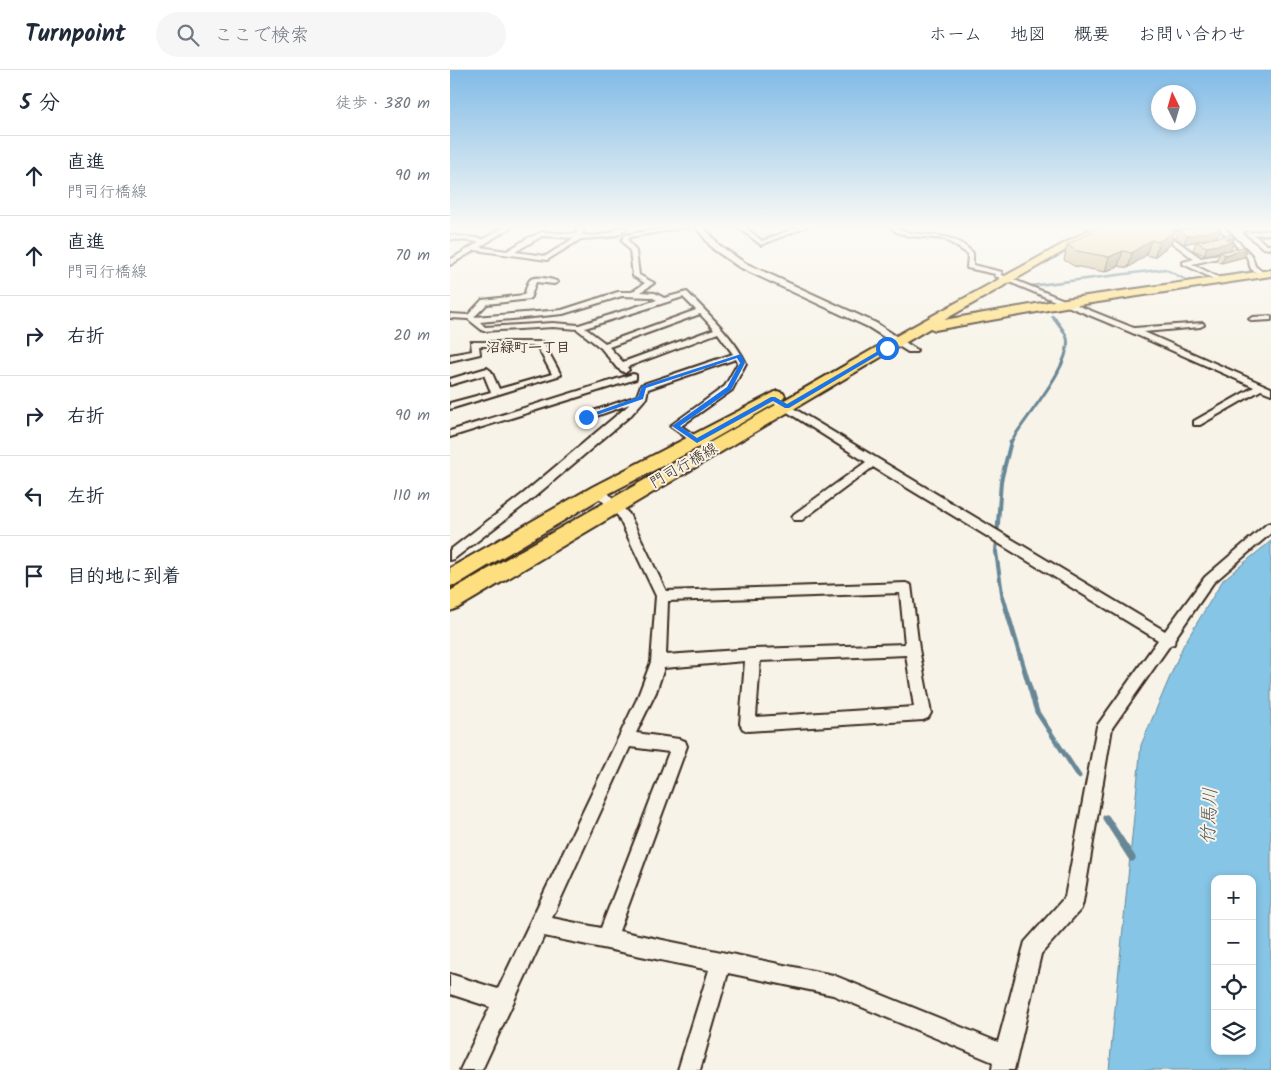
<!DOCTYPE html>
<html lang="ja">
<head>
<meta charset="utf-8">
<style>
  :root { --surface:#fff; --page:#f6f6f7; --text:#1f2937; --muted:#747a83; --line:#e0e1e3 }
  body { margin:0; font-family:Kalam,"Klee One",sans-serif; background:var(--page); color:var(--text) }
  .controls { position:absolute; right:15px; bottom:15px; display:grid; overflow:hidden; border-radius:10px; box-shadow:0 2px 8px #0003 }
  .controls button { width:45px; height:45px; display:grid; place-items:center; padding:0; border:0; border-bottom:1px solid var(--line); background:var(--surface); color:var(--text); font:25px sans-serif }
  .compass { position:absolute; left:701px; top:15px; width:45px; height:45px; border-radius:50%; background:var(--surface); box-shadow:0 2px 8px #0003; rotate:355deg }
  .stop { position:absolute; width:15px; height:15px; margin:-11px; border:4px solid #1a73e8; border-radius:50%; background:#fff }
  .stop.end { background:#1a73e8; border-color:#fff; box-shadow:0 1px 5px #0008 }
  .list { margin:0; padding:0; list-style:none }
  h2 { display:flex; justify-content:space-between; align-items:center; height:65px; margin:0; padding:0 20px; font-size:21px }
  h2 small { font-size:16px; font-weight:400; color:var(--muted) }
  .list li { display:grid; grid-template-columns:32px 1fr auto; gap:15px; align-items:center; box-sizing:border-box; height:80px; padding:0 20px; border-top:1px solid var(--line) }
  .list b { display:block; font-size:19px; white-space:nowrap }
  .list p { margin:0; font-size:16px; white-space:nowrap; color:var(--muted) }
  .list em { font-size:16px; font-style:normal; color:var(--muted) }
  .icon { flex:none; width:28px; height:28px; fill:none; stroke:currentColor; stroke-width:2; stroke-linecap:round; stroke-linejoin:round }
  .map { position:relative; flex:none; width:821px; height:1000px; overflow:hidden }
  header { display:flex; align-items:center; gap:30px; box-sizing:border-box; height:70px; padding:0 25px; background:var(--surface); border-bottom:1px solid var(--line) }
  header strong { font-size:24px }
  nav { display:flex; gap:28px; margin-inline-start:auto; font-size:18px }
  .search { width:350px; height:45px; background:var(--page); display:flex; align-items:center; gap:12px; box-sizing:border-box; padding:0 18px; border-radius:28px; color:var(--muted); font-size:19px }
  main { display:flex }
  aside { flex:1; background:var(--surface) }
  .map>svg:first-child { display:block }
  .water { fill:#86c5e6; stroke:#688796; fill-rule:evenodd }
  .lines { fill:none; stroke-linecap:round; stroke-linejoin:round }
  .stream-far4 { stroke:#688796; stroke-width:2.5 }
  .stream-far3 { stroke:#688796; stroke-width:3 }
  .stream-far2 { stroke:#688796; stroke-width:4 }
  .stream-far1 { stroke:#688796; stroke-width:5 }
  .stream { stroke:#688796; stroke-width:7 }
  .minor-casing { stroke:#3b2a1e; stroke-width:4 }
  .tertiary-casing { stroke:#3b2a1e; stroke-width:4 }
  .primary-casing { stroke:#3b2a1e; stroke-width:4 }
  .minor { fill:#f7f3e8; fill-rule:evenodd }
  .tertiary { fill:#f7f3e8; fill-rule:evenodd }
  .primary { fill:#fedf80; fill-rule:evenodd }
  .wall { fill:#c8b389; stroke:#3b2a1e }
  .shaded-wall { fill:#a3926f; stroke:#3b2a1e }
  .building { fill:#e9d09f; stroke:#3b2a1e }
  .route { fill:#1a73e8 }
  .labels { text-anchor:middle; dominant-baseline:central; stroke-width:4; stroke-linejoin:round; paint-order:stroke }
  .far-neighbourhood-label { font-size:14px; font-weight:bold; fill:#3b2a1e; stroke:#f7f3e8 }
  .street-label { font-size:15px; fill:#3b2a1e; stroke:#f7f3e8 }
  .near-water-label { font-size:19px; font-style:italic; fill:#52585a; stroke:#f7f3e8 }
</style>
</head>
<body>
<header>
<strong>Turnpoint</strong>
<div class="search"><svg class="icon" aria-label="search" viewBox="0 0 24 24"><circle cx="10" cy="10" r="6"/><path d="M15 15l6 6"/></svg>ここで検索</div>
<nav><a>ホーム</a><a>地図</a><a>概要</a><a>お問い合わせ</a></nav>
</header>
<main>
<aside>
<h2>5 分<small>徒歩 · 380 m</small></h2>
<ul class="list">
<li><svg class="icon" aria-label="ahead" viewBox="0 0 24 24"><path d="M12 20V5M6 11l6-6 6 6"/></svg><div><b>直進</b><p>門司行橋線</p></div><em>90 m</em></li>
<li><svg class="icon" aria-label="ahead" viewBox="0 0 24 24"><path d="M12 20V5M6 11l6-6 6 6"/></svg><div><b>直進</b><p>門司行橋線</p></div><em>70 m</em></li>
<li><svg class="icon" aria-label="right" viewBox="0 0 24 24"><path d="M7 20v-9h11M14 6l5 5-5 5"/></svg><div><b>右折</b></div><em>20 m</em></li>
<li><svg class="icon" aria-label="right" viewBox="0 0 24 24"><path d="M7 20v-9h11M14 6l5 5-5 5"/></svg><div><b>右折</b></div><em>90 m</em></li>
<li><svg class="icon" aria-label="left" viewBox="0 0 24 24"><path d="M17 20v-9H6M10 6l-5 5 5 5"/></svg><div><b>左折</b></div><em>110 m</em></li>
<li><svg class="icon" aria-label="arrive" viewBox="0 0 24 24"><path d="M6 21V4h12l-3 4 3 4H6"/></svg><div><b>目的地に到着</b></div></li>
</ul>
</aside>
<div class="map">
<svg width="821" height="1000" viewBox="0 0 821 1000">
  <rect width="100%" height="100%" fill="#f7f3e8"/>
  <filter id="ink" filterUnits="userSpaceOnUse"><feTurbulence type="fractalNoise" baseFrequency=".02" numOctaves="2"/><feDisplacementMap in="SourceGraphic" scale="10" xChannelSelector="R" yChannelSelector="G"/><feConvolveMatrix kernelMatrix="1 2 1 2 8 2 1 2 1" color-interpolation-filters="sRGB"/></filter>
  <g filter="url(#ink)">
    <path class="water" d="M821,471v529h-162l32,-325 42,-99 40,-66zM765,809h37v172h-37z"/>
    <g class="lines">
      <g class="stream-far4">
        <polyline points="580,216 715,199 738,211 821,199"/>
        <polyline points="602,246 606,250"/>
      </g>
      <path class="stream-far3" d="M561,372c13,-24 62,-77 56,-104 -2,-7 -8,-13 -12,-19"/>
      <polyline class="stream-far2" points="553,530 546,482 551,411 561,371"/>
      <polyline class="stream-far1" points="553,528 587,642 629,706"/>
      <polyline class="stream" points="656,748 682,788"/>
      <defs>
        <g id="minor">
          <path d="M55,156h7l-32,21 27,4 21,-13 14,-6 34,2 3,-8h6l-3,9c9,1 18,1 26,-2 8,-2 12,-7 20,-7l-9,8 -10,3 -28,2 -34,21 -72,-10 -25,15v-5l29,-18 -29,-3v-4l34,4zM92,166l32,2 -28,18 -31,-4z"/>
          <path d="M228,156h15l-63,11 -2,3 8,11 3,24 15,8 -13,9 14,1 9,5 23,-6c22,23 46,44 59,71l-14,27 -51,36 27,19 -1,2h-8l-29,-21 55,-40 13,-23 -2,-4 -88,30 -2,9 -15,17 -99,84 -78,60 -4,1v-10l74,-57 106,-89 -45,16 -3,-1v-4l55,-19 4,-11 92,-31 -15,-21 -91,34 2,3 -4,3 -8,-5 -16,-20 -24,-19 -24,-2 -70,4 -15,-12 -18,-1v-4l18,1 14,-15 42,-5c2,-4 3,-12 6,-15 4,-5 23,-1 28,2l-4,2 -18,-2 -6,17 -43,5 -13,13 88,-7 56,-18h14l13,-9 -12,-7 -3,-25 -8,-11 3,-5zM172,226l29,1 6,3 -78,25 -26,-2 -68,4 -5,-5 83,-8zM233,227l13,13 -91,33 -20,-15zM250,244l14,15 -91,33 -14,-15z"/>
          <polygon points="287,156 294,156 312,171 350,156 358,156 311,175"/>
          <path d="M440,156c8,0 13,6 22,7 26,4 40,0 61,20v12l29,7v3l132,53 69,-5 1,2 -4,2 -56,5 127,56v6l-10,-4 -61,35h-6v-4l60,-34 -124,-55 -135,-56v-2l-28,-6 1,-14 -23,-15 -35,-3 -14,-4z"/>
          <polygon points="705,156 711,156 721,167 751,188 786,182 786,184 742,194 772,209 772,211 768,211 733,194 733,192 744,189 717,169"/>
          <polygon points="767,156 773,156 802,186 805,196 814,203 814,205 810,205 801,199 797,187"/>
          <polygon points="821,160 821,164 804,165 817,175 821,175 821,179 813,178 795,163"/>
          <polygon points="821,246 821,250 803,251 799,249 803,247"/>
          <polygon points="21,272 93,272 111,305 0,339 0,333 41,322 34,305 0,315 0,309 37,298 41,301 49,319 102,304 87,276 29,276 30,284 0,291 0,285 22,281"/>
          <polygon points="183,304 186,305 186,309 0,367 0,361"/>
          <path d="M323,326l392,235 40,-54 62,-53 4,-1v10l-58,50 -38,55 -1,6 -4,1 -58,83 -29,174 -2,7 -40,45 -27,116h-22l1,-8 -160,-67 -105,-22 -28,97h-22l31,-100 -165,-34 -62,134h-22l30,-63 -40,-13v-20l48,15 139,-290 14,-37 5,-66 -38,-80 -23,-22 -1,-3 1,-3h8l26,26 37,77 240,-8 5,2 8,64 12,64 -3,5 -5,2 -175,11 -5,-2 -3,-5 5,-63 -81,7 -8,24 -20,41 43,6 6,2 2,5 -68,185 214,44 165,67 27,-100 40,-45 32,-171 61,-86 -285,-173 -71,53h-8l-2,-3 2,-3 72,-52 -96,-61v-4zM450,523l5,51 -152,5 -87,6 2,-54zM456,585l8,52 -158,10 4,-56zM180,677l39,5 -68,176 -49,-10z"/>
        </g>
        <polygon id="tertiary" points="245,156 253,156 269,175 295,193 426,253 467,280 466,282 458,282 418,257 289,197 263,179"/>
        <g id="primary">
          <polygon points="646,156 658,156 494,250 615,229 821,200 821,206 615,237 485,260 480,258 8,538 0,541 0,521 462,257"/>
          <polygon points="327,321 333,323 335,326 333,329 253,375 156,425 8,514 0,516 0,498 142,417"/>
        </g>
      </defs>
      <use href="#minor" class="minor-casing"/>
      <use href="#tertiary" class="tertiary-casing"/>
      <use href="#primary" class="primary-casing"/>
      <use href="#minor" class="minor"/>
      <use href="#tertiary" class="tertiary"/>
      <use href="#primary" class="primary"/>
    </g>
    <g class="wall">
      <polygon points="751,156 772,156 767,167 734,174 726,168 729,160"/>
      <polygon points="725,161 721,174 704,187 696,185 678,198 668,196 655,202 624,196 614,190 617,175"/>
      <polygon points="783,164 782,165 785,167 783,172 784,172 780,180 754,185 743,180 746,172"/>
      <polygon points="796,177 794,187 771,193 766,191 770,182"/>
    </g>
    <g class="shaded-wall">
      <polygon points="722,156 750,156 725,161 721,174 704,187 709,172"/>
      <polygon points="763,156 772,156 767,167 734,174 737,166"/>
      <polygon points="783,164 781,167 785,167 782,172 784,172 780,180 754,185 757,177 776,169"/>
      <polygon points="701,170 696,185 678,198 682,183"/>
      <polygon points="796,177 795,180 798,179 794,187 771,193 775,185"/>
      <polygon points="673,181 668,196 655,202 659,187"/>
    </g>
    <g class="building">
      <polygon points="651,156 721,156 726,160 709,172 701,170 682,183 673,181 659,187 627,181 617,175"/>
      <polygon points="751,156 763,156 770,159 737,166 729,160"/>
      <polygon points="783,164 781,165 785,167 776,169 784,172 757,177 746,172"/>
      <polygon points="796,177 794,178 798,179 775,185 770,182"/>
    </g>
  </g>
  <linearGradient id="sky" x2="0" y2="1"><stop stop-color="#81bbe7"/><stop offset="0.53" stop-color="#fbfaf5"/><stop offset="1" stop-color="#fbfaf5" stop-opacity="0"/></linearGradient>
  <rect width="821" height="296" fill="url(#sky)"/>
  <polygon class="route" points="435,277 440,278 339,338 335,338 323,331 247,373 222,356 277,317 290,293 287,288 196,318 193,329 138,348 132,347 188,327 192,316 291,284 295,293 281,320 230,356 247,368 321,327 325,327 337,334"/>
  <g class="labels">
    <g class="far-neighbourhood-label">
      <text x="78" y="278">沼緑町一丁目</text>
    </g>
    <g class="street-label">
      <text transform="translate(234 396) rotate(-30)">門司行橋線</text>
    </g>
    <g class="near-water-label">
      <text transform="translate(760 746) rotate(-87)">竹馬川</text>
    </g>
  </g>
</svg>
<div class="controls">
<button>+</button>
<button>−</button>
<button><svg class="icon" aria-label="locate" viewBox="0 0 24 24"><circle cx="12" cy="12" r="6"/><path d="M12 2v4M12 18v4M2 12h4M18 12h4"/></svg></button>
<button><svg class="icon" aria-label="layers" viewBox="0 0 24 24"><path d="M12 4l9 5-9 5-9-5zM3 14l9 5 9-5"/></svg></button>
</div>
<svg class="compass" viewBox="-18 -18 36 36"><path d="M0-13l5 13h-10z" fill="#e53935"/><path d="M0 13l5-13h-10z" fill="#747a83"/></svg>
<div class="stop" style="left:437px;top:278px"></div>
<div class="stop end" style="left:136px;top:347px"></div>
</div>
</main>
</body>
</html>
